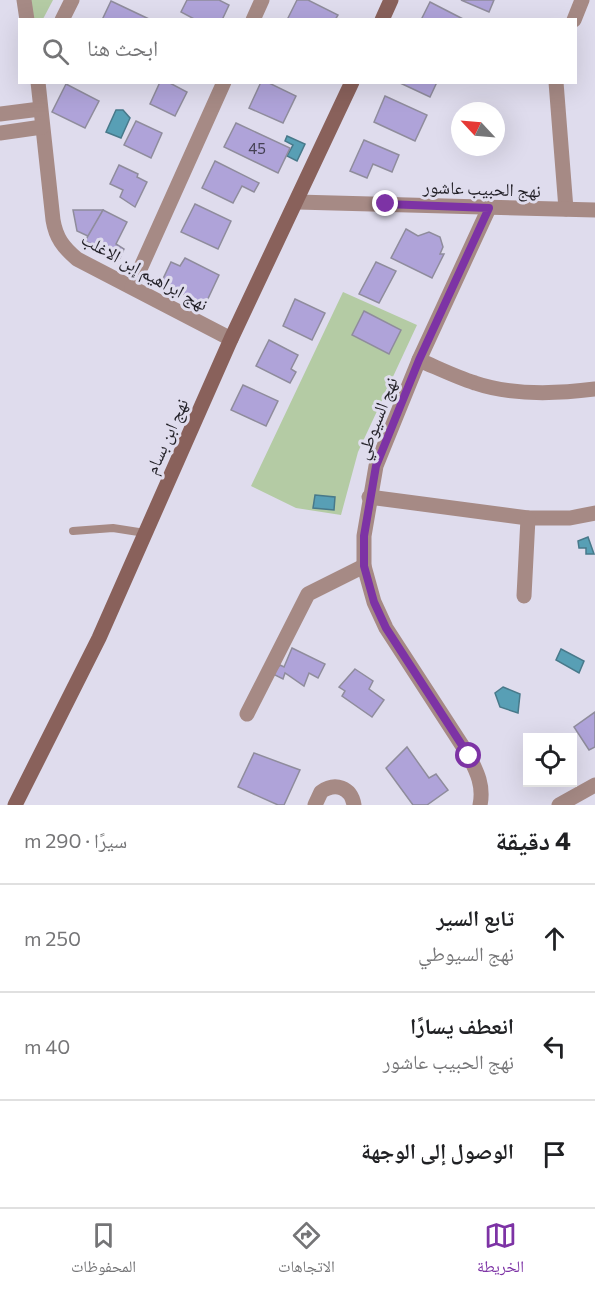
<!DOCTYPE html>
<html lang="ar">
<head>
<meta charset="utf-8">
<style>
  :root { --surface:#fff; --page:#f2f2f2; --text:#202124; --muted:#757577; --line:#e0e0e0; --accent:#7d33a5 }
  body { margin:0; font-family:Commissioner,"Noto Naskh Arabic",sans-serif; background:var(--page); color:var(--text); direction:rtl }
  .controls { position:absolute; right:18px; bottom:18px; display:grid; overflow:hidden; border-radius:0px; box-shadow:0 6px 24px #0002 }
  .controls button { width:54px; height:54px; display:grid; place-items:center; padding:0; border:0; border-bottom:2px solid var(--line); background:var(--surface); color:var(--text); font:30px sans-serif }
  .compass { position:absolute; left:451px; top:102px; width:54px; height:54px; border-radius:50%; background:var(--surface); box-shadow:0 6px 24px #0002; rotate:296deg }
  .stop { position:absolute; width:18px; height:18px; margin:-14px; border:4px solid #7d33a5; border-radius:50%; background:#fff }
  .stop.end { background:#7d33a5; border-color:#fff; box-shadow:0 2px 6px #0008 }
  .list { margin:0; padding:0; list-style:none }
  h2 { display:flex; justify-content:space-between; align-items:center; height:78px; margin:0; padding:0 24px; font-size:26px }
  h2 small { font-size:20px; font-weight:400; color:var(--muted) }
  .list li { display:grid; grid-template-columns:39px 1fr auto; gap:18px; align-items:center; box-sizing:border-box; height:108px; padding:0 24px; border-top:2px solid var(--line) }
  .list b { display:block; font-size:22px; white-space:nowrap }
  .list p { margin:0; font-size:20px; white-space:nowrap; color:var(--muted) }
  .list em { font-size:20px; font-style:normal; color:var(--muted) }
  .icon { flex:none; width:33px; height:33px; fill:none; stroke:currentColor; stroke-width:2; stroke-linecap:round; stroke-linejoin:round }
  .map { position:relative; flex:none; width:595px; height:805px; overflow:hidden; direction:ltr }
  .search { position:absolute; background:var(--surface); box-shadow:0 6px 24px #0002; left:18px; right:18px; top:18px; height:66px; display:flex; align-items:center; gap:15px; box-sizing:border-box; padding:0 21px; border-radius:0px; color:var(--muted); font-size:22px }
  .sheet { height:402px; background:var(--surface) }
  nav { display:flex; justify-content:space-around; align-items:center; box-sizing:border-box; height:84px; border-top:2px solid var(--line); background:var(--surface); font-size:16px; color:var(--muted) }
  nav a { display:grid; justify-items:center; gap:3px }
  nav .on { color:var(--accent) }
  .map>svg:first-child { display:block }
  .green { fill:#b4cba4 }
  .water { fill:#589fb5; stroke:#48798a; stroke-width:1.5 }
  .building { fill:#afa3d9; stroke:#8f8c9c; stroke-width:1.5 }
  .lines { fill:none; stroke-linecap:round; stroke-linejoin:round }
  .lane { stroke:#a68a85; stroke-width:8 }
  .street { stroke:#a68a85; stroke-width:15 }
  .secondary { stroke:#89615b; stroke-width:15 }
  .route { stroke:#7d33a5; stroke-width:8 }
  .labels { text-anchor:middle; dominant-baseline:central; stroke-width:6; stroke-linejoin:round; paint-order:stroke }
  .number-label { font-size:15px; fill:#444053 }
  .street-label { font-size:18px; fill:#211f26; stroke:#dfdced }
</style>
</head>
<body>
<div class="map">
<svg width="595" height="805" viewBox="0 0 595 805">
  <rect width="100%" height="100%" fill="#dfdced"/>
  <g class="green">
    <polygon points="29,0 53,0 43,19 32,19"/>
    <polygon points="343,292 417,325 358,452 341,515 296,508 251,486"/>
  </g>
  <g class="water">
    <polygon points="116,110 123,110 130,118 121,138 106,132"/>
    <polygon points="287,136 305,144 297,161 287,156 293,145 285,141"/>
    <polygon points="315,495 335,497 334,510 313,508"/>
    <polygon points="588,537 594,554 586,554 586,548 579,548 578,541"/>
    <polygon points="561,649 584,661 579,673 556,660"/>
    <polygon points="503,687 520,694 518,713 500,707 495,693"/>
  </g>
  <g class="building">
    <polygon points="187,0 219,0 229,5 222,20 196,20 181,12"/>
    <polygon points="297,0 308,0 338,15 335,20 287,20"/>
    <polygon points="461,0 494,0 489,12"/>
    <polygon points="111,1 149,19 102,20"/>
    <polygon points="430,2 465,20 421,20"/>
    <polygon points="160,82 168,82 187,92 175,116 150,104"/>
    <polygon points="261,82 267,82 296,96 283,123 249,108"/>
    <polygon points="398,82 437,82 430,97"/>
    <polygon points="66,84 99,101 85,128 52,112"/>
    <polygon points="385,96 427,115 415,141 374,122"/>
    <polygon points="136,121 162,133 151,158 124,145"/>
    <polygon points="236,123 290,148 278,173 224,147"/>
    <polygon points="364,140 399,155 392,172 373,164 367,178 350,171"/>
    <polygon points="215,161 259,183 254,192 242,186 233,203 202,188"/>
    <polygon points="119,165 138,174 137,177 147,182 135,207 120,197 123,190 110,184"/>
    <polygon points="195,204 231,221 218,249 181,232"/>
    <polygon points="73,210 103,210 90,237 77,231"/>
    <polygon points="103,210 127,222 116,244 124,249 120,258 85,241"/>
    <polygon points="406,229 418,236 429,232 440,237 443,247 440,254 444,254 432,278 391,258"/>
    <polygon points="185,258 219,275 205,305 161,283 171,262 180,266"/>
    <polygon points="376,262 396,271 379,303 359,294"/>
    <polygon points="295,299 325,313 312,340 283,326"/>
    <polygon points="364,311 401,330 389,354 352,335"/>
    <polygon points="269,340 298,355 291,369 296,372 290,383 256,366"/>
    <polygon points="243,385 278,401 266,426 231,410"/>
    <polygon points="292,648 325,664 318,678 309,673 304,686 285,673 283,679 273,674 280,665 284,667"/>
    <polygon points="355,669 373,681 369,689 384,700 372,717 342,696 345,691 339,687"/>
    <polygon points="595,712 595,747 589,750 574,727"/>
    <polygon points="407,747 429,778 436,774 448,790 427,805 413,805 386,768"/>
    <polygon points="254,753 300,770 284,805 278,805 238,787"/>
  </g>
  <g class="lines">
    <polyline class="lane" points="73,531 113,528 145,533"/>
    <g class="street">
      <polyline points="24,0 27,20"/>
      <polyline points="62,20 72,0"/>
      <polyline points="253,20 262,0"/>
      <polyline points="574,20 582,0"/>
      <path d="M38,82l15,138c3,18 10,27 24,39l154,80"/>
      <polyline points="556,82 566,209"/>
      <polyline points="0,114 40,109"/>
      <polyline points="0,133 42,127"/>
      <polyline points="297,202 595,210"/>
      <polyline points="132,287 224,82"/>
      <path d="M419,360c19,8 37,17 56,23 38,13 81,11 120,6"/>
      <polyline points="369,497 528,518 570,518 595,513"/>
      <polyline points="524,596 528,518"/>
      <polyline points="247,714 308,594 364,566"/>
      <path d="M315,805l6,-13c14,-10 30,-5 33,13"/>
      <path d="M480,805c4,-19 -3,-33 -11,-49l-83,-128 -12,-26 -10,-36v-30l12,-70 43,-106 70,-152"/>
      <polyline points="559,805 595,785"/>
    </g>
    <g class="secondary">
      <polyline points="382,20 391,0"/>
      <polyline points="15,805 99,638 231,339 352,82"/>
    </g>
  </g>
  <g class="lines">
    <polyline class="route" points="386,204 489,208 419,360 376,466 364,536 364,566 374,602 386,628 469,756"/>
  </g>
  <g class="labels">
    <g class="number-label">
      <text x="257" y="148">45</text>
    </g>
    <g class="street-label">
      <text transform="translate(482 188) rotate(2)">نهج الحبيب عاشور</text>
      <text transform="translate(145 271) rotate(29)">نهج ابراهيم إبن الاغلب</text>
      <text transform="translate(376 418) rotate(-69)">نهج السيوطي</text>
      <text transform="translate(166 436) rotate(-66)">نهج ابن بسام</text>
    </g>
  </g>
</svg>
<div class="controls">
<button><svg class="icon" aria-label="locate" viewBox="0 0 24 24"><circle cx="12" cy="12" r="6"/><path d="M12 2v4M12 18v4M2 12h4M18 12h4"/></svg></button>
</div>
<svg class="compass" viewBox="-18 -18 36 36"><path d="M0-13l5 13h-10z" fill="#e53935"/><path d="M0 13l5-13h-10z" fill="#757577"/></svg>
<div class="stop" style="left:469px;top:756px"></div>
<div class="stop end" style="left:386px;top:204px"></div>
<div class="search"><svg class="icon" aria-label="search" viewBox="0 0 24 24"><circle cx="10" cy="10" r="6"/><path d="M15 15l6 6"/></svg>ابحث هنا</div>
</div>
<section class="sheet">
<h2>4 دقيقة<small>سيرًا · 290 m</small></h2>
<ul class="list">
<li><svg class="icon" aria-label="ahead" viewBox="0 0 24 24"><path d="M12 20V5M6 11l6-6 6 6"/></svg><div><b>تابع السير</b><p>نهج السيوطي</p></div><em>250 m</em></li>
<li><svg class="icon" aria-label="left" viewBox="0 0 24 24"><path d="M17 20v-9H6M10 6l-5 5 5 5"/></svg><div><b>انعطف يسارًا</b><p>نهج الحبيب عاشور</p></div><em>40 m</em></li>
<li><svg class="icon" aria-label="arrive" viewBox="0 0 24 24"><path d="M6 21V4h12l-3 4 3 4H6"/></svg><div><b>الوصول إلى الوجهة</b></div></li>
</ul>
</section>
<nav>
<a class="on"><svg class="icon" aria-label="map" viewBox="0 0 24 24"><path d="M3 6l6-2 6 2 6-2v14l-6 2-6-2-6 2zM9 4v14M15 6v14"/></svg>الخريطة</a>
<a><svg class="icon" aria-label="directions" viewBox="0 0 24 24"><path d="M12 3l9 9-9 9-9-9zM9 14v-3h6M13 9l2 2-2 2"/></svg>الاتجاهات</a>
<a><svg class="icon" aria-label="saved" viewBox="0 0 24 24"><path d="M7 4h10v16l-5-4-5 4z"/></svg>المحفوظات</a>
</nav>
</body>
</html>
